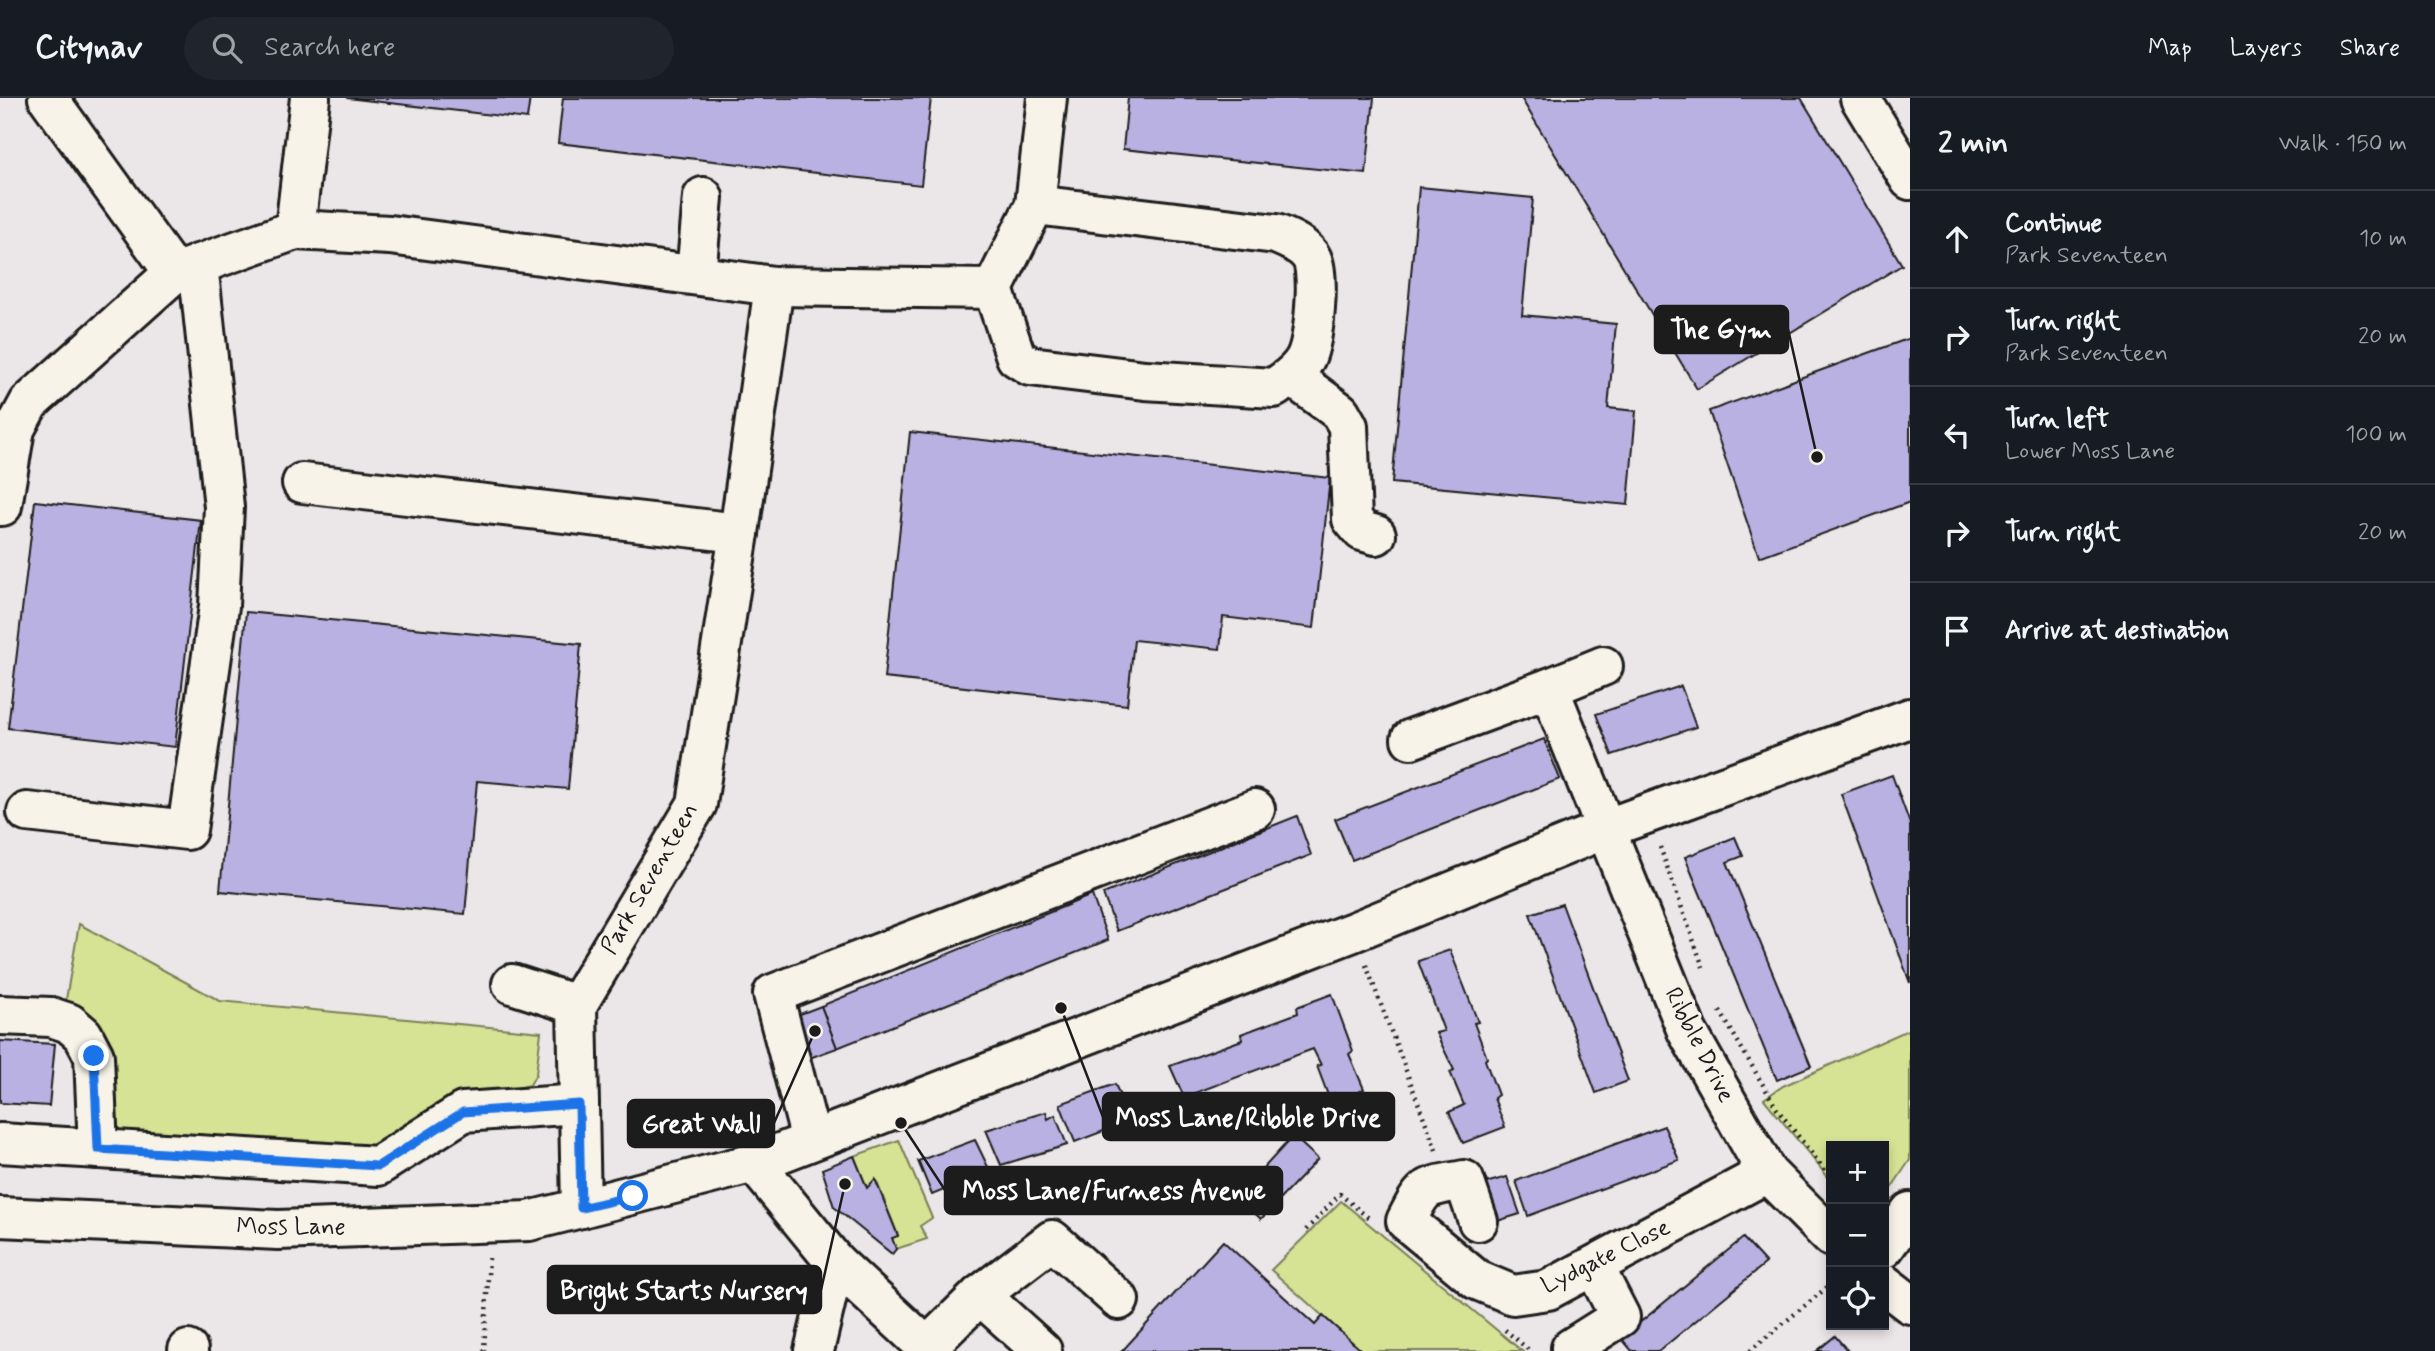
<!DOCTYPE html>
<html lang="en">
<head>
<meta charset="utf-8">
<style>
  :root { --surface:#171b24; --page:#20242c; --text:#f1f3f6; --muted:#9ea1a6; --line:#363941 }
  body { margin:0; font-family:Mynerve,sans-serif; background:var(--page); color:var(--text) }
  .controls { position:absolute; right:21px; bottom:21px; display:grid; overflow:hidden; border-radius:0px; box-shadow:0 4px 10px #0003 }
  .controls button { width:63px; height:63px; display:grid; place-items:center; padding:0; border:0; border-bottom:2px solid var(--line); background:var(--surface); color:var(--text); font:35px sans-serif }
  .stop { position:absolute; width:21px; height:21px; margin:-16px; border:5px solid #1a73e8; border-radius:50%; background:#fff }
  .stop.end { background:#1a73e8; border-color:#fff; box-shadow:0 2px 7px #0008 }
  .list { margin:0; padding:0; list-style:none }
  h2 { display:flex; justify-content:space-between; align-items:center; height:91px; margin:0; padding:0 28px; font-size:30px }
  h2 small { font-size:23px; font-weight:400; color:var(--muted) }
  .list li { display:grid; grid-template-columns:46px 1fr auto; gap:21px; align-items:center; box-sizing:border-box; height:98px; padding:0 28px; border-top:2px solid var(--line) }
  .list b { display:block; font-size:26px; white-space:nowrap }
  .list p { margin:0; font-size:23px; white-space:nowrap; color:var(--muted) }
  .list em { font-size:23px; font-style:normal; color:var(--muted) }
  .icon { flex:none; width:38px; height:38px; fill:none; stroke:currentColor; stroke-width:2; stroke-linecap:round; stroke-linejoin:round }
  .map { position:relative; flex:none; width:1910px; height:1253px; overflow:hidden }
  header { display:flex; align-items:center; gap:42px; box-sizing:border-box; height:98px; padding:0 35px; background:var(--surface); border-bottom:2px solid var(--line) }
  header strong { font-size:33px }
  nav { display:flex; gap:38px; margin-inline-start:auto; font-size:24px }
  .search { width:490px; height:63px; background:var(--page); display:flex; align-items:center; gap:18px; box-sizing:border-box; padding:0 24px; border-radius:38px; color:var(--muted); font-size:26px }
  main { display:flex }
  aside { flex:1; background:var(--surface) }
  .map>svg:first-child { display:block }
  .green { fill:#d6e294; stroke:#797f58; stroke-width:2 }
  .building { fill:#b9b1e2; stroke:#1c1c1c; stroke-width:2 }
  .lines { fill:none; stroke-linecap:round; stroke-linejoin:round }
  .minor-casing { stroke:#1c1c1c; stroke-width:44 }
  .path { stroke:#1c1c1c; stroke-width:4.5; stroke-dasharray:2 5; stroke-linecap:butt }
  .minor { stroke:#f7f3e8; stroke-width:38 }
  .route { stroke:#1a73e8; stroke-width:9 }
  .labels { text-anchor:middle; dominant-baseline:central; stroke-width:6; stroke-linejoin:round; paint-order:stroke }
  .street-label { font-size:24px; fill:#1c1c1c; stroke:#f7f3e8 }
  .leader { fill:none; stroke:#1c1c1c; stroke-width:2.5 }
  .callout-dot { fill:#1c1c1c; stroke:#f7f3e8; stroke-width:2.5 }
  .callout { fill:#1c1c1c; stroke:#1c1c1c; stroke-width:2.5 }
  .callout-label { font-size:26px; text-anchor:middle; font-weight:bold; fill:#fff }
</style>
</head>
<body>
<header>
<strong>Citynav</strong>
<div class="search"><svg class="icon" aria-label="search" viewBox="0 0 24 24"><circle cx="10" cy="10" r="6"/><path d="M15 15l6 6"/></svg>Search here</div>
<nav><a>Map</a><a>Layers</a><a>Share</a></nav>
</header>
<main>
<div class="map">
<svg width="1910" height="1253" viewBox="0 0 1910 1253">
  <rect width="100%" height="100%" fill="#ebe6e7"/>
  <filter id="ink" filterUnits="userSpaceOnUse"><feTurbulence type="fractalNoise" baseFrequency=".0143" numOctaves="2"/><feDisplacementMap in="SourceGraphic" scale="14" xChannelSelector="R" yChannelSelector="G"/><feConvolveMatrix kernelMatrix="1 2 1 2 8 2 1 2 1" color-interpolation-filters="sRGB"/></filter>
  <g filter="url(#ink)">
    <g class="green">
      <polygon points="79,826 220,903 541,934 536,976 530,987 475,1000 366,1053 105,1040 64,913"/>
      <polygon points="1910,931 1910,1062 1884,1101 1884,1048 1831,1048 1831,1083 1764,1001 1783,988"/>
      <polygon points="899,1042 932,1120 920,1128 927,1141 896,1151 892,1140 898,1137 876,1082 867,1090 854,1058"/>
      <polygon points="1341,1103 1522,1253 1362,1253 1271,1172"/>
    </g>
    <g class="building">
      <polygon points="347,0 530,0 527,21"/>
      <polygon points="563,0 931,0 921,87 558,45"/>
      <polygon points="1128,0 1374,0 1366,76 1123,51"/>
      <polygon points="1521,0 1801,0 1902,167 1697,291"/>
      <polygon points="1419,89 1533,100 1522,217 1616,226 1608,310 1636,313 1628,407 1392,385"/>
      <polygon points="1910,240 1910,404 1759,459 1709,313"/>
      <polygon points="910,334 1330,380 1314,530 1223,519 1220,551 1134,542 1127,607 884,580"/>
      <polygon points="35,403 201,422 175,649 8,630"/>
      <polygon points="246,514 581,546 568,691 477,683 465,816 220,793"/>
      <polygon points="1681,588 1696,629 1612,657 1596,616"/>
      <polygon points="1544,641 1560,681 1352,762 1335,721"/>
      <polygon points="1892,677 1910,726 1910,885 1841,696"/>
      <polygon points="1297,718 1311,757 1117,833 1103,796"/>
      <polygon points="1735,739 1743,758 1727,764 1811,968 1777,982 1685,759"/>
      <polygon points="1092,797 1108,842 837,950 821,908"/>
      <polygon points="1562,806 1628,983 1596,995 1530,816"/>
      <polygon points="1450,852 1478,924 1474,925 1487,960 1485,962 1498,997 1494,1000 1505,1029 1463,1045 1449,1014 1464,1007 1450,974 1454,972 1436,935 1444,933 1418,863"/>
      <polygon points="1332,896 1353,953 1349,956 1364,991 1360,993 1372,1025 1340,1036 1325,1002 1329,1000 1317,968 1321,967 1313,951 1184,999 1170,968 1242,942 1241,936 1298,915 1297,909"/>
      <polygon points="821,908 837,950 801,963 800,916"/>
      <polygon points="0,943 55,946 49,1008 0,1005"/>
      <polygon points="1115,986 1130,1023 1075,1044 1060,1006"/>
      <polygon points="1046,1014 1048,1021 1055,1017 1067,1047 1001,1067 986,1032"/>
      <polygon points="1664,1028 1679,1062 1528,1118 1516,1083"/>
      <polygon points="1293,1038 1318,1061 1261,1121 1237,1099"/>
      <polygon points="975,1042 990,1073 932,1097 918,1063"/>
      <polygon points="854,1058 867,1090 875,1081 898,1138 892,1140 896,1151 892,1156 834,1109 822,1071"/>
      <polygon points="1507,1079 1520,1116 1494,1124 1482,1086"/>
      <polygon points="1743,1140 1766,1165 1659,1253 1632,1253 1621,1240"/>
      <polygon points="1223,1143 1315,1227 1323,1218 1362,1253 1122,1253"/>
      <polygon points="1835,1238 1848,1253 1817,1253"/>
    </g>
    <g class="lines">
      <defs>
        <g id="minor">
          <polyline points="48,0 174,175"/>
          <polyline points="1860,0 1910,82"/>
          <polyline points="295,132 310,0"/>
          <polyline points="696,177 703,99"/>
          <polyline points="774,188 739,435 697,706 577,907 581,1110 754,1065 1353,834 1605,731 1910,620"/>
          <path d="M993,191l23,68 14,9 115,14 129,8c12,-8 26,-18 32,-31 8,-18 14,-81 6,-98 -6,-13 -24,-20 -36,-25l-241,-29"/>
          <polyline points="1291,278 1340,314 1348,328 1352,421 1362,433 1376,437"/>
          <polyline points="302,385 739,435"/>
          <polyline points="0,408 2,408 15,331 29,305 174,175 295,132 390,137 774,188 993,191 1035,107 1047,0"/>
          <polyline points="1603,568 1549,590 1687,933 1767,1075 1831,1139"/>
          <polyline points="1411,641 1549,590"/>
          <polyline points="27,714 187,732 219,508 224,409 198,166"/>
          <polyline points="512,886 577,907"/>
          <polyline points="0,917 51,919 69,925 83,937 94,958 98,1051"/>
          <polyline points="811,1042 773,896 1255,711"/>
          <polyline points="0,1045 378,1068 463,1014 579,1006"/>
          <polyline points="754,1065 835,1164 931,1253"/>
          <polyline points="0,1119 278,1132 529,1123 581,1110"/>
          <path d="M1478,1123l-14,-41c-41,8 -39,4 -58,41l71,59 36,15 35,-5 219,-117"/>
          <polyline points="1884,1150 1910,1114"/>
          <polyline points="1884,1186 1910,1206"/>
          <polyline points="980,1197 1042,1253"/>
          <polyline points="927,1249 980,1197 1052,1142 1119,1202"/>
          <polyline points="1571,1250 1620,1219 1594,1168"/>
          <polyline points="188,1253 188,1252"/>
          <polyline points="814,1253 835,1164"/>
        </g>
      </defs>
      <use href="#minor" class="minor-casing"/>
      <g class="path">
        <polyline points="1660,749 1703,869"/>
        <polyline points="1366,867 1436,1052"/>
        <polyline points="1720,913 1777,1011 1831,1080"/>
        <polyline points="1306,1132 1340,1096 1371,1122"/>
        <polyline points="1505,1232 1530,1253"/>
        <polyline points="484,1253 489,1160"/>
        <polyline points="1750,1253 1831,1186"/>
      </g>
      <use href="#minor" class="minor"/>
    </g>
  </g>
  <g class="lines" filter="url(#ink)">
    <polyline class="route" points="94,958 98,1051 378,1068 463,1014 579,1006 581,1110 633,1098"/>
  </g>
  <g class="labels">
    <g class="street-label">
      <text transform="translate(650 781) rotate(-60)">Park Seventeen</text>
      <text transform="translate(1699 947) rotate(63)">Ribble Drive</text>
      <text x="291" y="1129">Moss Lane</text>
      <text transform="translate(1606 1159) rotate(-26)">Lydgate Close</text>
    </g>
  </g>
  <path class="leader" d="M1817 359L1788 231M1061 910L1103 1019M815 933L774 1025M901 1025L945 1092M845 1086L821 1192"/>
  <g class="callout-dot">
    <circle cx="1817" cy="359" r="7"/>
    <circle cx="1061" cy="910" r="7"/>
    <circle cx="815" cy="933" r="7"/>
    <circle cx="901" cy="1025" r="7"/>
    <circle cx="845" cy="1086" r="7"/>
  </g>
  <g class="callout">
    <rect x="1655" y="208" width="133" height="47" rx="7"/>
    <rect x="1103" y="995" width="291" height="47" rx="7"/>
    <rect x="628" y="1002" width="146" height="47" rx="7"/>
    <rect x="945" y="1069" width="337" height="47" rx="7"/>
    <rect x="548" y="1168" width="273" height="47" rx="7"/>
  </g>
  <g class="callout-label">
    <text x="1721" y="240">The Gym</text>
    <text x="1248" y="1028">Moss Lane/Ribble Drive</text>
    <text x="701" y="1034">Great Wall</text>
    <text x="1114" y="1101">Moss Lane/Furness Avenue</text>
    <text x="684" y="1201">Bright Starts Nursery</text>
  </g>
</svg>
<div class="controls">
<button>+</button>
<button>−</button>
<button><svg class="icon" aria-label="locate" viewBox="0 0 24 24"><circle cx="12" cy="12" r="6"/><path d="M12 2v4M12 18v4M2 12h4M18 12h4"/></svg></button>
</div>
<div class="stop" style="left:633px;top:1098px"></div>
<div class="stop end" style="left:94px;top:958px"></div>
</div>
<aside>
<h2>2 min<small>Walk · 150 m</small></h2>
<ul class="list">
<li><svg class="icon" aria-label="ahead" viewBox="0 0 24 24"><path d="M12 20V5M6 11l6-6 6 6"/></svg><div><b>Continue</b><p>Park Seventeen</p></div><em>10 m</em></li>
<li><svg class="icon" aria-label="right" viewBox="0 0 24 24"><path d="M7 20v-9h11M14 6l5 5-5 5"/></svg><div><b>Turn right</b><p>Park Seventeen</p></div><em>20 m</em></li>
<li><svg class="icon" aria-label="left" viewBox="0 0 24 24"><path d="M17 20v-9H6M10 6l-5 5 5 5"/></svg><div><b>Turn left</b><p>Lower Moss Lane</p></div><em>100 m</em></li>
<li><svg class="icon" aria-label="right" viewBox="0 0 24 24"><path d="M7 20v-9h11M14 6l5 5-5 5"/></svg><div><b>Turn right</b></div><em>20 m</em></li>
<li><svg class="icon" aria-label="arrive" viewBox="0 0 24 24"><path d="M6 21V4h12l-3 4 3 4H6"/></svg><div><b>Arrive at destination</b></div></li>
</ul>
</aside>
</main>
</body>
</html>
